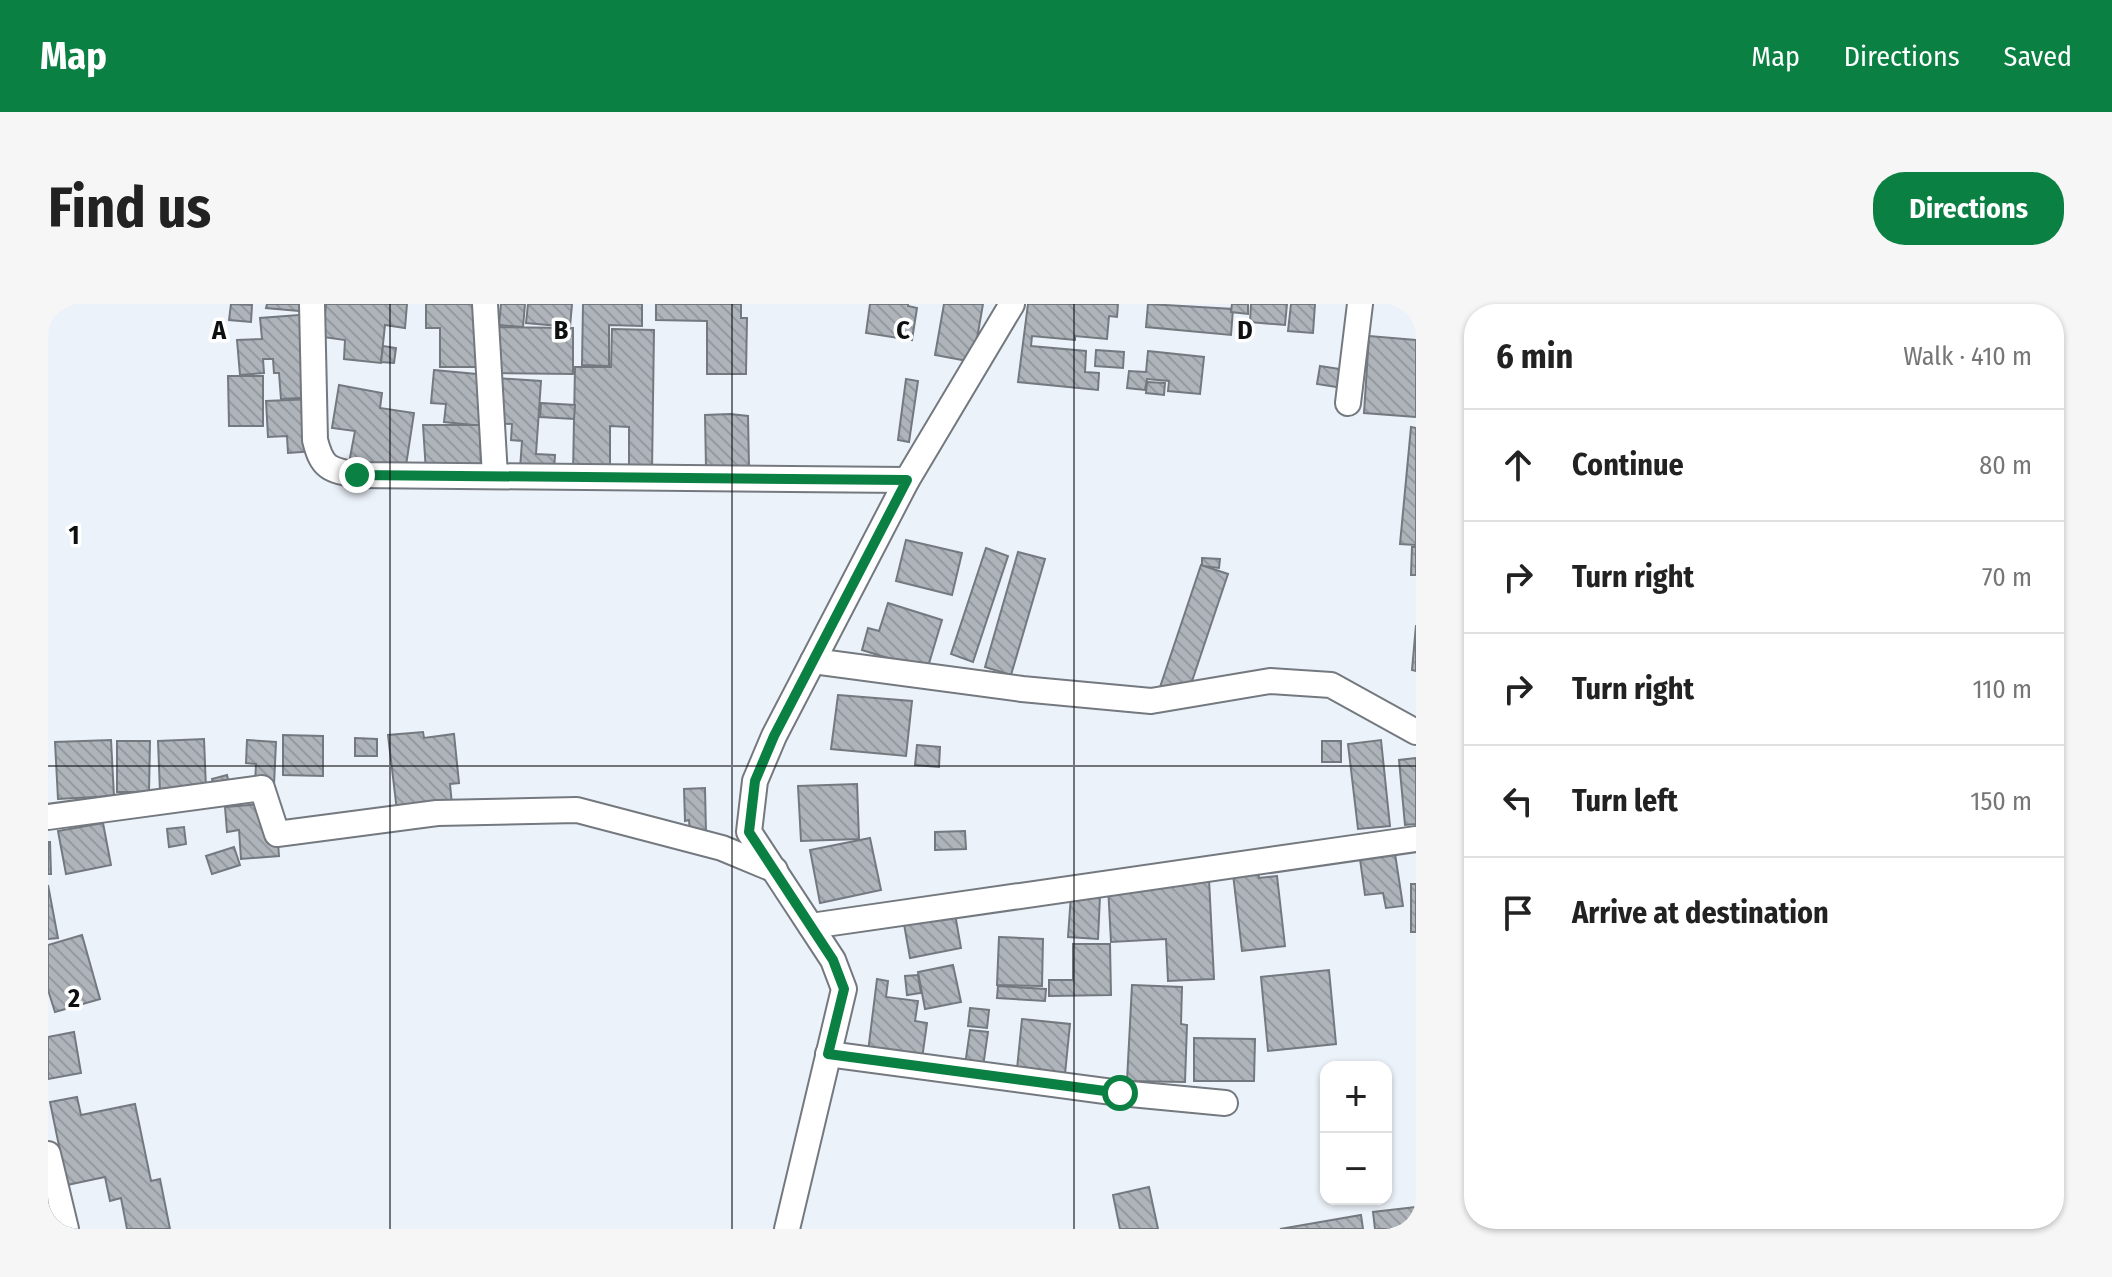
<!DOCTYPE html>
<html lang="en">
<head>
<meta charset="utf-8">
<style>
  :root { --surface:#fff; --page:#f6f6f6; --text:#222; --muted:#767676; --line:#e0e0e0; --accent:#0b8043 }
  body { margin:0; font-family:"Fira Sans Condensed",sans-serif; background:var(--page); color:var(--text) }
  .controls { position:absolute; right:24px; bottom:24px; display:grid; overflow:hidden; border-radius:16px; box-shadow:0 2px 6px #0004 }
  .controls button { width:72px; height:72px; display:grid; place-items:center; padding:0; border:0; border-bottom:2px solid var(--line); background:var(--surface); color:var(--text); font:40px sans-serif }
  .stop { position:absolute; width:24px; height:24px; margin:-18px; border:6px solid #0b8043; border-radius:50%; background:#fff }
  .stop.end { background:#0b8043; border-color:#fff; box-shadow:0 2px 8px #0008 }
  .list { margin:0; padding:0; list-style:none }
  h2 { display:flex; justify-content:space-between; align-items:center; height:104px; margin:0; padding:0 32px; font-size:34px }
  h2 small { font-size:26px; font-weight:400; color:var(--muted) }
  .list li { display:grid; grid-template-columns:52px 1fr auto; gap:24px; align-items:center; box-sizing:border-box; height:112px; padding:0 32px; border-top:2px solid var(--line) }
  .list b { display:block; font-size:30px; white-space:nowrap }
  .list em { font-size:26px; font-style:normal; color:var(--muted) }
  .icon { flex:none; width:44px; height:44px; fill:none; stroke:currentColor; stroke-width:2; stroke-linecap:round; stroke-linejoin:round }
  .map { position:relative; flex:none; width:1368px; height:925px; overflow:hidden; border-radius:32px }
  header { display:flex; align-items:center; gap:48px; box-sizing:border-box; height:112px; padding:0 40px; background:var(--accent); color:#fff }
  header strong { font-size:38px }
  nav { display:flex; gap:44px; margin-inline-start:auto; font-size:28px }
  .intro { display:flex; align-items:center; justify-content:space-between; box-sizing:border-box; height:192px; padding:0 48px }
  h1 { margin:0; font-size:56px }
  .button { padding:20px 36px; border-radius:32px; background:var(--accent); color:#fff; font-size:28px; font-weight:700 }
  main { display:flex; gap:48px; padding:0 48px }
  aside { flex:1; background:var(--surface); border-radius:32px; box-shadow:0 2px 6px #0004 }
  .map>svg:first-child { display:block }
  .building { fill:url(#building-back-hatch); stroke:#74797f; stroke-width:2 }
  .lines { fill:none; stroke-linecap:round; stroke-linejoin:round }
  .minor-casing { stroke:#74787f; stroke-width:28 }
  .minor { stroke:#fff; stroke-width:24 }
  .route { stroke:#0b8043; stroke-width:10 }
  .grid { fill:none; stroke:#0d0f11; stroke-width:2; stroke-opacity:0.55 }
  .grid-label { font-size:26px; text-anchor:middle; font-weight:bold; fill:#0d0f11; stroke:#fff; stroke-width:7; stroke-linejoin:round; paint-order:stroke }
</style>
</head>
<body>
<header>
<strong>Map</strong>
<nav><a>Map</a><a>Directions</a><a>Saved</a></nav>
</header>
<div class="intro"><h1>Find us</h1><a class="button">Directions</a></div>
<main>
<div class="map">
<svg width="1368" height="925" viewBox="0 0 1368 925">
  <defs>
    <pattern id="building-back-hatch" width="6" height="6" patternUnits="userSpaceOnUse" patternTransform="scale(2)"><rect width="6" height="6" fill="#aeb4ba"/><path d="M-1 5l2 2M0 0l6 6M5-1l2 2" fill="none" stroke="#949a9f"/></pattern>
  </defs>
  <rect width="100%" height="100%" fill="#ecf2f9"/>
  <g class="building">
    <polygon points="183,0 204,1 203,18 181,16"/>
    <polygon points="219,0 263,0 262,8 218,4"/>
    <polygon points="278,0 359,0 357,24 337,21 333,59 296,55 297,36 275,33"/>
    <polygon points="378,0 430,0 430,63 392,63 392,24 378,24"/>
    <polygon points="453,0 477,0 475,23 451,21"/>
    <polygon points="480,0 524,0 522,23 478,19"/>
    <polygon points="535,0 594,0 594,22 561,21 561,62 534,61"/>
    <polygon points="608,0 693,0 693,14 699,14 698,70 659,70 659,17 608,16"/>
    <polygon points="822,0 860,0 860,2 869,4 864,36 818,29"/>
    <polygon points="896,0 935,0 925,58 887,51"/>
    <polygon points="980,0 1070,0 1069,13 1061,12 1059,35 1027,32 1027,36 984,32 983,42 1038,47 1037,68 1051,69 1050,86 970,78"/>
    <polygon points="1100,0 1185,5 1183,31 1098,23"/>
    <polygon points="1184,0 1200,0 1200,10 1183,8"/>
    <polygon points="1203,0 1239,0 1237,21 1202,18"/>
    <polygon points="1243,0 1267,0 1265,29 1240,27"/>
    <polygon points="264,10 270,93 233,95 231,69 226,69 225,55 215,55 216,69 192,71 189,36 214,35 212,14"/>
    <polygon points="450,23 525,24 525,70 449,69"/>
    <polygon points="564,25 606,26 604,167 581,167 581,123 562,122 562,170 525,170 527,63 563,63"/>
    <polygon points="1321,32 1368,36 1368,113 1316,109"/>
    <polygon points="335,42 348,44 346,59 333,58"/>
    <polygon points="1048,46 1076,48 1075,64 1047,62"/>
    <polygon points="1100,47 1156,53 1152,90 1120,87 1121,77 1099,75 1097,86 1079,84 1081,67 1098,68"/>
    <polygon points="1272,62 1292,65 1289,83 1269,80"/>
    <polygon points="386,66 439,71 435,122 396,118 398,100 383,99"/>
    <polygon points="180,72 215,72 215,122 181,122"/>
    <polygon points="448,74 493,77 488,150 507,151 506,167 472,165 474,137 463,136 464,120 445,119"/>
    <polygon points="858,75 870,77 861,138 850,136"/>
    <polygon points="1099,78 1117,79 1116,91 1098,89"/>
    <polygon points="291,81 334,89 332,104 366,109 357,168 301,159 307,127 284,124"/>
    <polygon points="265,95 267,147 240,149 239,132 220,133 218,97"/>
    <polygon points="493,99 527,101 526,115 492,113"/>
    <polygon points="682,110 700,112 701,163 658,164 657,111"/>
    <polygon points="375,121 432,121 433,168 378,168"/>
    <polygon points="1363,123 1368,124 1368,241 1352,240"/>
    <polygon points="858,236 914,249 904,291 848,277"/>
    <polygon points="1364,243 1368,243 1368,271 1363,271"/>
    <polygon points="938,244 960,252 925,358 903,350"/>
    <polygon points="970,248 997,255 963,371 937,363"/>
    <polygon points="1154,254 1172,255 1171,264 1154,262"/>
    <polygon points="1153,261 1180,270 1139,392 1112,383"/>
    <polygon points="840,299 894,316 879,366 814,346 820,324 831,327"/>
    <polygon points="1368,321 1368,367 1364,366"/>
    <polygon points="790,391 864,397 858,452 783,445"/>
    <polygon points="375,428 376,434 406,430 411,479 402,480 404,501 349,507 340,431"/>
    <polygon points="235,431 275,432 275,472 235,471"/>
    <polygon points="307,434 329,435 329,452 307,452"/>
    <polygon points="156,435 158,485 112,488 110,437"/>
    <polygon points="63,436 66,492 10,495 7,438"/>
    <polygon points="199,436 228,438 226,481 207,480 208,460 198,459"/>
    <polygon points="1333,436 1342,522 1310,525 1300,440"/>
    <polygon points="69,437 102,437 101,488 69,488"/>
    <rect x="1274" y="437" width="19" height="21"/>
    <polygon points="869,441 892,443 891,463 867,461"/>
    <polygon points="1368,454 1368,520 1357,521 1351,456"/>
    <polygon points="179,471 182,484 167,487 164,475"/>
    <polygon points="809,480 811,535 753,537 750,482"/>
    <polygon points="657,484 658,529 642,529 641,516 637,517 636,485"/>
    <polygon points="227,499 231,552 193,555 191,526 179,528 177,503"/>
    <polygon points="55,519 63,561 18,570 10,527"/>
    <polygon points="136,523 138,540 121,543 119,525"/>
    <polygon points="917,527 918,545 887,546 887,528"/>
    <polygon points="822,534 833,586 772,599 762,546"/>
    <polygon points="0,538 2,538 3,570 0,570"/>
    <polygon points="186,543 192,561 164,570 158,552"/>
    <polygon points="1346,543 1355,602 1338,604 1335,589 1317,591 1311,548"/>
    <polygon points="1210,567 1211,574 1229,572 1237,642 1194,647 1185,570"/>
    <polygon points="1161,575 1166,675 1120,677 1118,635 1063,638 1060,582"/>
    <rect x="1363" y="580" width="5" height="48"/>
    <polygon points="0,581 10,634 0,635"/>
    <polygon points="1023,591 1052,592 1050,635 1020,633"/>
    <polygon points="907,610 913,644 862,654 856,620"/>
    <polygon points="34,631 52,695 7,708 0,686 0,641"/>
    <polygon points="951,633 995,635 994,682 949,681"/>
    <polygon points="1025,640 1062,640 1063,691 1001,692 1001,676 1025,676"/>
    <polygon points="905,661 913,698 877,705 870,668"/>
    <polygon points="1281,666 1288,740 1220,747 1213,673"/>
    <polygon points="870,671 873,689 859,691 857,672"/>
    <polygon points="829,675 840,677 838,693 870,697 867,717 879,719 874,755 820,748"/>
    <polygon points="1084,681 1134,683 1133,720 1139,721 1137,778 1079,777"/>
    <polygon points="950,682 998,685 997,697 949,694"/>
    <polygon points="922,704 941,706 939,724 920,722"/>
    <polygon points="974,715 1022,720 1017,770 969,765"/>
    <polygon points="922,726 940,728 935,763 917,761"/>
    <polygon points="26,728 33,769 0,775 0,733"/>
    <polygon points="1146,734 1207,735 1206,777 1146,777"/>
    <polygon points="29,793 33,811 87,800 103,877 112,875 122,925 79,925 73,894 62,897 57,873 19,881 2,798"/>
    <polygon points="1101,883 1110,925 1072,925 1065,891"/>
    <polygon points="0,885 13,925 0,925"/>
    <polygon points="1368,903 1368,925 1327,925 1325,908"/>
    <polygon points="1313,911 1315,925 1232,925"/>
  </g>
  <g class="lines">
    <defs>
      <g id="minor">
        <path d="M264,0l3,136c7,28 14,30 42,35l550,5"/>
        <polyline points="437,0 447,172"/>
        <polyline points="1300,99 1312,0"/>
        <polyline points="765,357 974,385 1103,397 1222,377 1283,381 1368,428"/>
        <polyline points="0,513 214,484 229,530 389,509 529,506 674,544 727,566"/>
        <polyline points="763,622 1368,535"/>
        <polyline points="780,750 1072,789 1177,799"/>
        <polyline points="0,850 18,925"/>
        <polyline points="739,925 796,685 785,656 701,528 707,477 726,432 859,176 964,0"/>
      </g>
    </defs>
    <use href="#minor" class="minor-casing"/>
    <use href="#minor" class="minor"/>
  </g>
  <g class="lines">
    <polyline class="route" points="309,171 859,176 726,432 707,477 701,528 785,656 796,685 780,750 1072,789"/>
  </g>
  <path class="grid" d="M342,0v925M684,0v925M1026,0v925M0,462h1368"/>
  <g class="grid-label">
    <text x="171" y="35">A</text>
    <text x="513" y="35">B</text>
    <text x="855" y="35">C</text>
    <text x="1197" y="35">D</text>
    <text x="26" y="240">1</text>
    <text x="26" y="703">2</text>
  </g>
</svg>
<div class="controls">
<button>+</button>
<button>−</button>
</div>
<div class="stop" style="left:1072px;top:789px"></div>
<div class="stop end" style="left:309px;top:171px"></div>
</div>
<aside>
<h2>6 min<small>Walk · 410 m</small></h2>
<ul class="list">
<li><svg class="icon" aria-label="ahead" viewBox="0 0 24 24"><path d="M12 20V5M6 11l6-6 6 6"/></svg><div><b>Continue</b></div><em>80 m</em></li>
<li><svg class="icon" aria-label="right" viewBox="0 0 24 24"><path d="M7 20v-9h11M14 6l5 5-5 5"/></svg><div><b>Turn right</b></div><em>70 m</em></li>
<li><svg class="icon" aria-label="right" viewBox="0 0 24 24"><path d="M7 20v-9h11M14 6l5 5-5 5"/></svg><div><b>Turn right</b></div><em>110 m</em></li>
<li><svg class="icon" aria-label="left" viewBox="0 0 24 24"><path d="M17 20v-9H6M10 6l-5 5 5 5"/></svg><div><b>Turn left</b></div><em>150 m</em></li>
<li><svg class="icon" aria-label="arrive" viewBox="0 0 24 24"><path d="M6 21V4h12l-3 4 3 4H6"/></svg><div><b>Arrive at destination</b></div></li>
</ul>
</aside>
</main>
</body>
</html>
